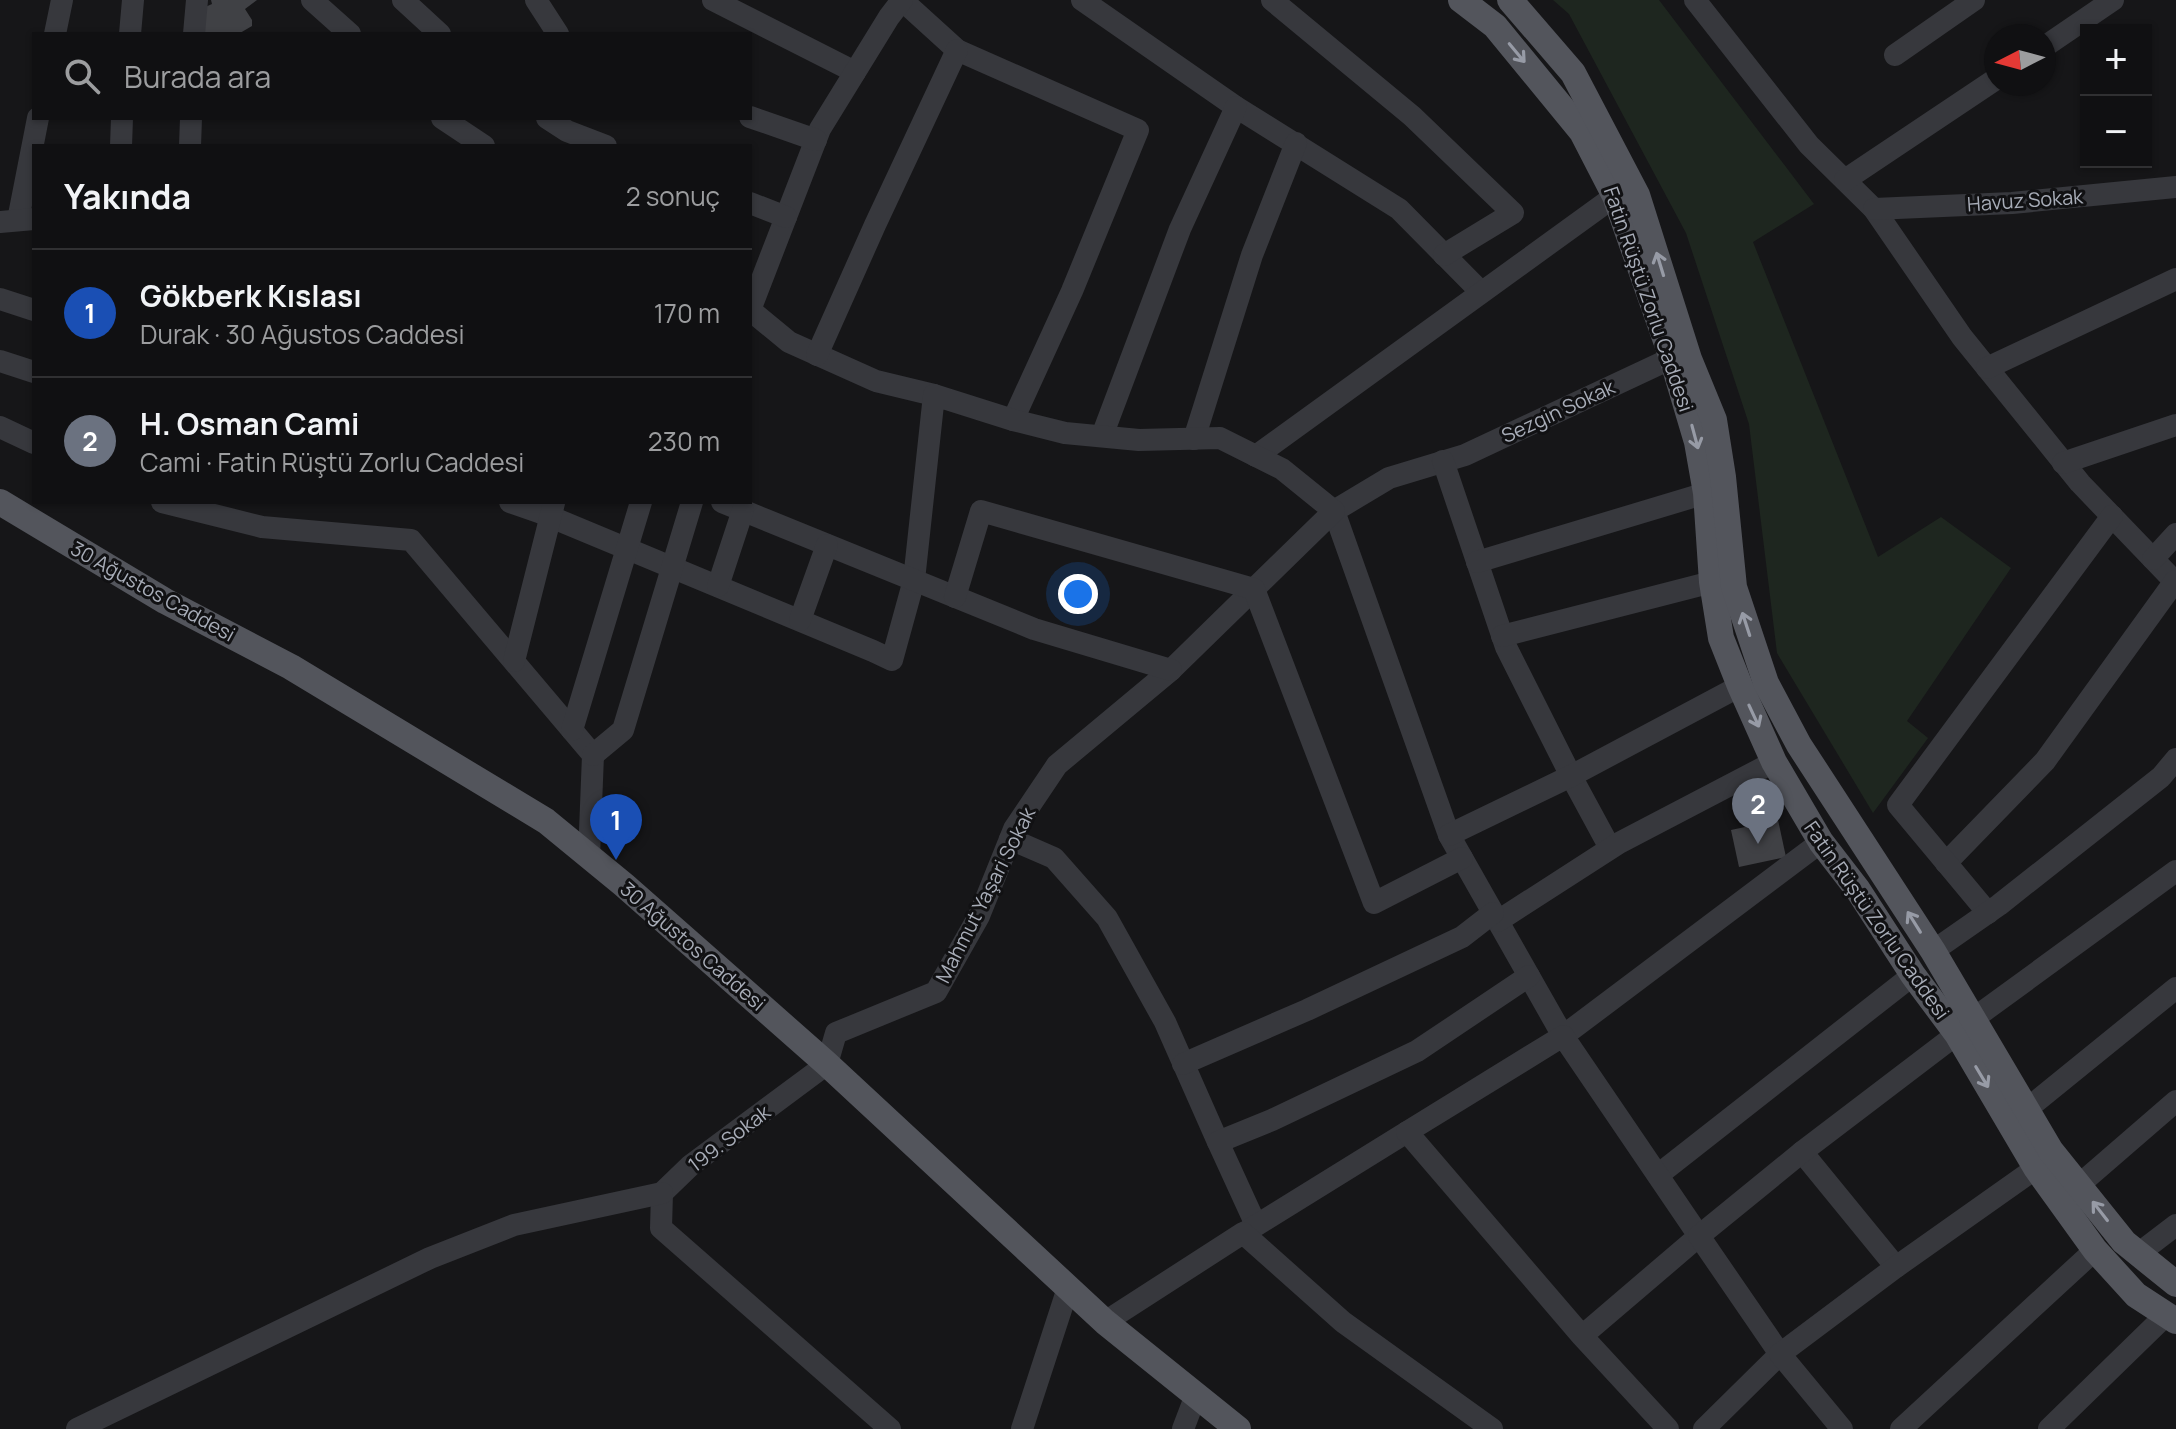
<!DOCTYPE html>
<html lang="tr">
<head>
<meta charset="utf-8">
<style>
  :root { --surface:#101012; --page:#19191b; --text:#f1f3f6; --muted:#9c9d9f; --line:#303032; --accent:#0f766e }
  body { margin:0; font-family:Manrope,sans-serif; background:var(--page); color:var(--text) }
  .controls { position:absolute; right:24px; top:24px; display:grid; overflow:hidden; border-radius:0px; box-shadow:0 2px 6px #0004 }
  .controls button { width:72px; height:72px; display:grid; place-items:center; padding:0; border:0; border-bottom:2px solid var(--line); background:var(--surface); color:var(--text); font:40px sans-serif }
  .compass { position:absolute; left:1984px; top:24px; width:72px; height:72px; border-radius:50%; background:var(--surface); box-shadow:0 2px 6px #0004; rotate:264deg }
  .you { position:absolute; left:1078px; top:594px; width:28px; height:28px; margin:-20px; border:6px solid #fff; border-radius:50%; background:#1a73e8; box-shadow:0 0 0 12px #1a73e833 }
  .badge { display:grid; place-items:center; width:52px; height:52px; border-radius:50%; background:var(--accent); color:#fff; font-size:26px; font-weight:700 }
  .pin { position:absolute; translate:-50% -66px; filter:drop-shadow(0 2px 4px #0008) }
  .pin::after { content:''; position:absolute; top:42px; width:28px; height:24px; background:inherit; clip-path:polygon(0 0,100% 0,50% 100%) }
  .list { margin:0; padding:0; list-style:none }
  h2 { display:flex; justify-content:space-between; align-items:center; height:104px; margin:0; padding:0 32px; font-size:34px }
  h2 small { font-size:26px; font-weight:400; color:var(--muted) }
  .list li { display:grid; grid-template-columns:52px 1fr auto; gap:24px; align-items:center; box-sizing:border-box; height:128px; padding:0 32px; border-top:2px solid var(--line) }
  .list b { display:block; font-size:30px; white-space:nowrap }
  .list p { margin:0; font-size:26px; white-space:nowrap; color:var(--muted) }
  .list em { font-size:26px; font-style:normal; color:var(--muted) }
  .icon { flex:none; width:44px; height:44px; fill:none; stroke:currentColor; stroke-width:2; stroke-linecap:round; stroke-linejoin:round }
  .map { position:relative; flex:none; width:2176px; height:1429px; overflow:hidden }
  .search { position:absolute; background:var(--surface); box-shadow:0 2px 6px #0004; left:32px; top:32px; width:720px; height:88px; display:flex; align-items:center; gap:20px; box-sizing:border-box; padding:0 28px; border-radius:0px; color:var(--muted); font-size:30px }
  .panel { position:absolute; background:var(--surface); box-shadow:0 2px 6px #0004; left:32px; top:144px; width:720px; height:360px; border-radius:0px }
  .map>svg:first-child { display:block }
  .green { fill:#1e261f }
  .building { fill:#404145 }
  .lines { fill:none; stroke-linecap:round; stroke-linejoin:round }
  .minor { stroke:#37383d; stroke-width:22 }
  .major { stroke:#53555c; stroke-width:26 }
  .oneway { stroke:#979ba6 }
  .labels { text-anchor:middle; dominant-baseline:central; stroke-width:6; stroke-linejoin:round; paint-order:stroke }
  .street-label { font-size:20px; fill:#a8adb8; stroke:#111113 }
</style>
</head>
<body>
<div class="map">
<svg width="2176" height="1429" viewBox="0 0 2176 1429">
  <rect width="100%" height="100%" fill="#161618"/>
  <polygon class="green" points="1553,0 1659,0 1814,204 1753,242 1878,557 1941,517 2011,568 1907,721 1928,738 1873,813 1777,653 1749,424 1686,233 1569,14"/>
  <g class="building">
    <polygon points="211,0 257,0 245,9 252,20 252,26 240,33 204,33 203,8 212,4"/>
    <polygon points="1778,820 1786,857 1739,867 1731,830"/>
  </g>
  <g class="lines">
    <g class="minor">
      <polyline points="312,0 350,34"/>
      <polyline points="403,0 440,34"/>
      <polyline points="536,0 558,34"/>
      <polyline points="713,0 855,72"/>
      <polyline points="902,0 957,50 1138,130 1072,291 1013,420"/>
      <polyline points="902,0 889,17 820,129 750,310 789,342 876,381 934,395"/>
      <polyline points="1082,0 1236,107 1399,209 1481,292"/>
      <polyline points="1272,0 1412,116 1513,213 1444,255"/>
      <polyline points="1695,0 1809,145 1874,209 1962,337 2080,483 2176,583"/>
      <polyline points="55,34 62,0"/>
      <polyline points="130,34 133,0"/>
      <polyline points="194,34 197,0"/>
      <polyline points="2044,47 2113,0"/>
      <polyline points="1895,55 1974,0"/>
      <polyline points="750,117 816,140"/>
      <polyline points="442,118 484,146"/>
      <polyline points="547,118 567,131 606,146"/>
      <polyline points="121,146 122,118"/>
      <polyline points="190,146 191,118"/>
      <polyline points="1845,180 1996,79"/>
      <polyline points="750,203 786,217"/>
      <polyline points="1874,209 2012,203 2176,187"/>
      <polyline points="18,220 38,118"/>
      <polyline points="0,222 34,219"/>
      <polyline points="0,299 34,310"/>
      <polyline points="817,355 875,225 957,50"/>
      <polyline points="1672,358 1465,455 1389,478 1334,511 1449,835 1563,1036 1821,842"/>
      <polyline points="0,361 34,372"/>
      <polyline points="1987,368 2176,279"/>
      <polyline points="0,427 34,443"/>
      <polyline points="1102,436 1180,229 1236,107"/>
      <polyline points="1194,439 1252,255 1296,143"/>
      <polyline points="1256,456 1615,196"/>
      <polyline points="1443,461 1506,647 1571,776 1610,848"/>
      <polyline points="2063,463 2176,425"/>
      <polyline points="162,502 262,527 411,540 593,755 589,857"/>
      <polyline points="510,502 539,512 873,651 892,660 914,580 934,395 1013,420 1065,433 1139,440 1220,438 1282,469 1334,511 1171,670 1057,765 1014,829 979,916 936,992 836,1033 827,1064 691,1165 662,1193 661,1228 890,1429"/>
      <polyline points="722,502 1034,629 1171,670"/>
      <polyline points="2153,559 2176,534"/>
      <polyline points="1477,562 1706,493"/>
      <polyline points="718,586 743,510"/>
      <polyline points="955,597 981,511 1254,589 1374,903 1462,858"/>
      <polyline points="800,620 827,545"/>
      <polyline points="1502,636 1712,582"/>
      <polyline points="514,661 554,503"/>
      <polyline points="572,730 641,502"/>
      <polyline points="593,755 623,730 692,502"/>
      <polyline points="1449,835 1571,776 1740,686"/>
      <polyline points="1010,839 1054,858 1107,918 1165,1022 1218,1142"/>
      <polyline points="1946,863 2045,761 2175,581"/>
      <polyline points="1988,913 1898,805 2112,516"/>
      <polyline points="1498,921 1619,843 1774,762"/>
      <polyline points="1933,951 1999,905 2161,777 2176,759"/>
      <polyline points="1973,1019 2176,871"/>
      <polyline points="1183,1064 1307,1010 1462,937 1493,913"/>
      <polyline points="2027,1109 2176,988"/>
      <polyline points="1802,1152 1896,1267"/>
      <polyline points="1658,1175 1913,975"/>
      <polyline points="2079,1185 2176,1101"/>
      <polyline points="1256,1225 1218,1142 1272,1120 1417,1051 1529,976"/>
      <polyline points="1244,1233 1407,1132"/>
      <polyline points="2138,1254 2176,1225"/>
      <polyline points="1105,1322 1243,1233 1343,1322 1492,1429"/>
      <polyline points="1582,1336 1407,1132 1563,1036 1699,1236 1582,1336 1668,1429"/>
      <polyline points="77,1429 430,1258 514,1225 662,1193"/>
      <polyline points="1022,1429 1068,1288"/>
      <polyline points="1183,1429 1196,1395"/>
      <polyline points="1704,1429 1780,1354 1699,1236 1802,1152 1957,1034"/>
      <polyline points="1842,1429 1780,1354 1896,1267 2036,1168"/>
      <polyline points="1901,1429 2095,1250"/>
      <polyline points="2049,1429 2166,1315"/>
    </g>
    <g class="major">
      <polyline points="1461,0 1495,26 1582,132 1615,196 1672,358 1697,442 1706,493 1712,582 1721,638 1740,686 1774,762 1821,842 1858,890 1913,975 1957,1034 2036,1168 2095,1250 2136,1295 2176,1321"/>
      <polyline points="1510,0 1573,73 1637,195 1689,359 1714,420 1723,477 1734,587 1766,683 1799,745 1933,951 2051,1151 2124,1242 2176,1284"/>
      <polyline points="0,502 165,601 291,667 546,821 624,885 827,1064 1105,1322 1238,1429"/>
    </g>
  </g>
  <defs><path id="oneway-shaft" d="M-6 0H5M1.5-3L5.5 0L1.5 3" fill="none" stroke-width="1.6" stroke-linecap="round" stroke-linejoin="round" transform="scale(2)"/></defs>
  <g class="oneway">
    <use href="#oneway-shaft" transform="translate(1517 53) rotate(50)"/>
    <use href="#oneway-shaft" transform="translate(1660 264) rotate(-107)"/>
    <use href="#oneway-shaft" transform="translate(1695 437) rotate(75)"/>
    <use href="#oneway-shaft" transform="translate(1746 624) rotate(-108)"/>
    <use href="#oneway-shaft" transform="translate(1754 716) rotate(65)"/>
    <use href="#oneway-shaft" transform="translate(1914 922) rotate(-122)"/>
    <use href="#oneway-shaft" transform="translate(1982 1077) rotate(59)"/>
    <use href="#oneway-shaft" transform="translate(2100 1211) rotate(-128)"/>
  </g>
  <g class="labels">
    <g class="street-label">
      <text transform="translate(2025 200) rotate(-4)">Havuz Sokak</text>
      <text transform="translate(1649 299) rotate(71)">Fatin Rüştü Zorlu Caddesi</text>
      <text transform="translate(1558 411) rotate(-25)">Sezgin Sokak</text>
      <text transform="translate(153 591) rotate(29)">30 Ağustos Caddesi</text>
      <text transform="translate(985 895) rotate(-63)">Mahmut Yaşari Sokak</text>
      <text transform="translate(1877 920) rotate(55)">Fatin Rüştü Zorlu Caddesi</text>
      <text transform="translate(693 946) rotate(41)">30 Ağustos Caddesi</text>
      <text transform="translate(729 1138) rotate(-37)">199. Sokak</text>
    </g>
  </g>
</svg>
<div class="controls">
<button>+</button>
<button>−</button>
</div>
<svg class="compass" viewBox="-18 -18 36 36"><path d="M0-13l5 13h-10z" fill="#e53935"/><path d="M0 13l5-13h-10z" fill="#9c9d9f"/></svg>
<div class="you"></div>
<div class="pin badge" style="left:616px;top:860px;background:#1a4fb4">1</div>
<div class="pin badge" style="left:1758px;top:844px;background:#6b7280">2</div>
<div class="search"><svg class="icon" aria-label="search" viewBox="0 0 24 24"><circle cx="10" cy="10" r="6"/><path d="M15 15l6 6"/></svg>Burada ara</div>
<section class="panel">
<h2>Yakında<small>2 sonuç</small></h2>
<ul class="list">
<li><span class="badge" style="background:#1a4fb4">1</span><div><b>Gökberk Kıslası</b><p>Durak · 30 Ağustos Caddesi</p></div><em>170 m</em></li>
<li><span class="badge" style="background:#6b7280">2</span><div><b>H. Osman Cami</b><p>Cami · Fatin Rüştü Zorlu Caddesi</p></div><em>230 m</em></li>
</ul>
</section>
</div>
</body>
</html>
